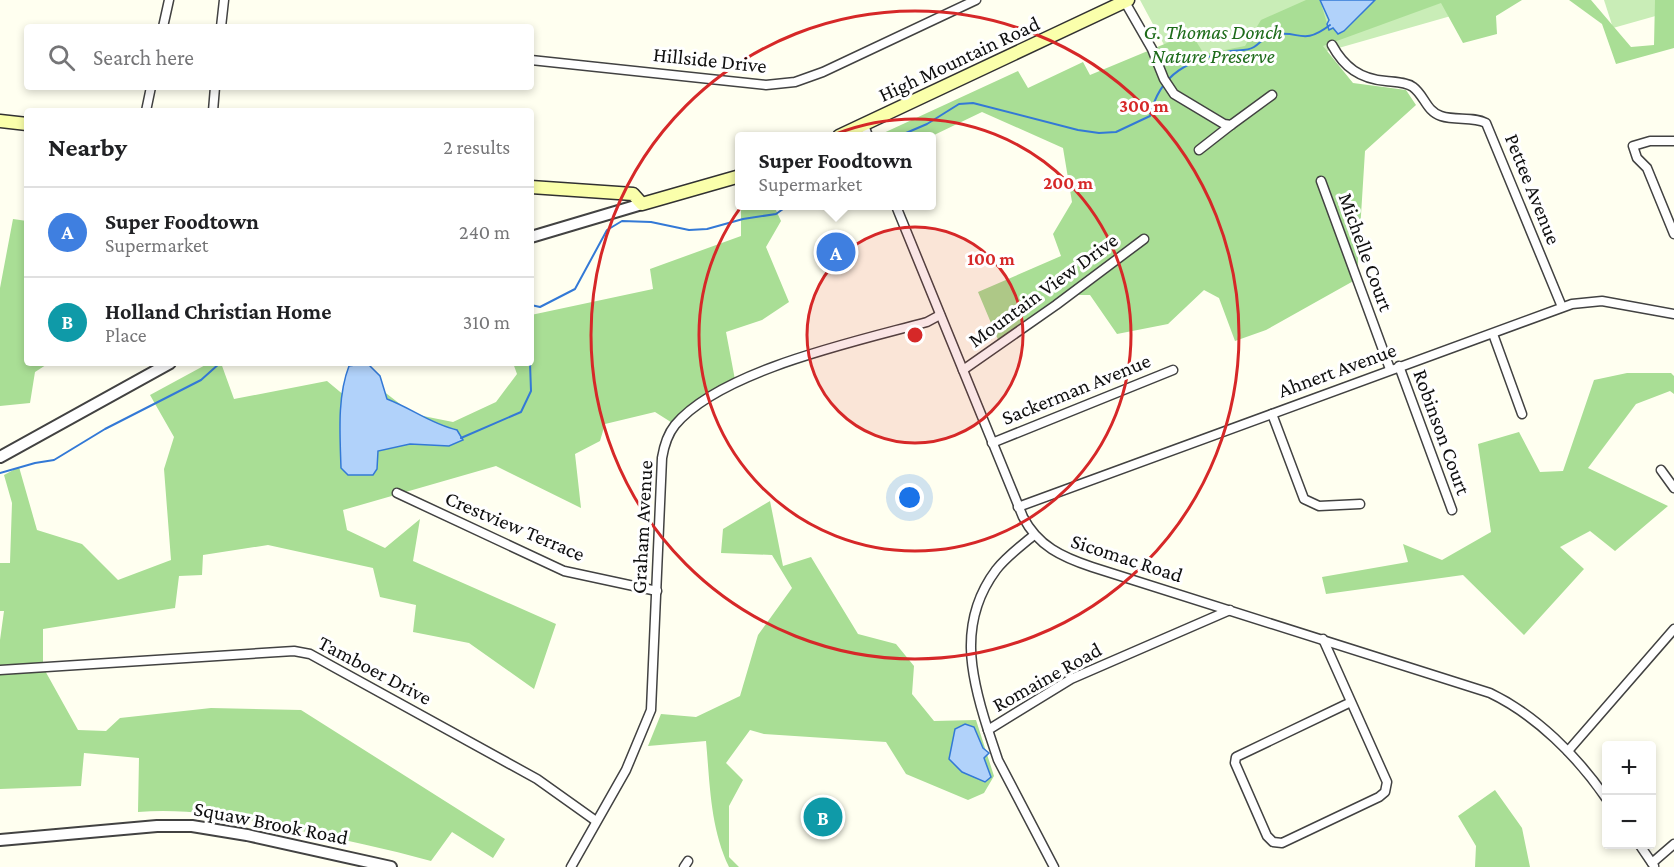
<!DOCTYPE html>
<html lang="en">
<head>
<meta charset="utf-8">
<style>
  :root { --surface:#fff; --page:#f6f6f6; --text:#202124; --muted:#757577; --line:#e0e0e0; --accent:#d93025 }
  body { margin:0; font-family:"Crimson Pro",serif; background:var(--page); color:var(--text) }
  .controls { position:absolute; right:18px; bottom:18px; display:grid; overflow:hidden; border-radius:6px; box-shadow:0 3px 9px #0003 }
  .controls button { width:54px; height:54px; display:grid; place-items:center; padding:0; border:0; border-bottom:2px solid var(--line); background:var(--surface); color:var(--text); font:30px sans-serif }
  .you { position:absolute; left:910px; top:498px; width:21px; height:21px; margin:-15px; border:4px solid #fff; border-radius:50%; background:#1a73e8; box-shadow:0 0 0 9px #1a73e833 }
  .badge { display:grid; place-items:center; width:39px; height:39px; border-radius:50%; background:var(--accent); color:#fff; font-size:20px; font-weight:700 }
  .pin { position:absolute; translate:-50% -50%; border:3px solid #fff; box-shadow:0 2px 6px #0006 }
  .popup { position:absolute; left:735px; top:132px; width:201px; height:78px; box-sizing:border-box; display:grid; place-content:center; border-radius:6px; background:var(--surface); filter:drop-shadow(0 2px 4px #0005); font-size:20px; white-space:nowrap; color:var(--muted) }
  .popup b { font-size:22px; color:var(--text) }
  .popup::after { content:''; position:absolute; left:50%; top:100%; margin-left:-12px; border:12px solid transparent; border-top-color:var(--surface) }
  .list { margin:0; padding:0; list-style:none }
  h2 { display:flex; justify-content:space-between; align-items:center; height:78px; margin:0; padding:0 24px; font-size:26px }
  h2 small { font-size:20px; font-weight:400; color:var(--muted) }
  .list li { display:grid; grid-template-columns:39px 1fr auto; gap:18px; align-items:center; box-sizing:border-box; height:90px; padding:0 24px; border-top:2px solid var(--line) }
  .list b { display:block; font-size:22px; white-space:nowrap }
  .list p { margin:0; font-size:20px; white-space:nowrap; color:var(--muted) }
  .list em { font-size:20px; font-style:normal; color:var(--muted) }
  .icon { flex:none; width:33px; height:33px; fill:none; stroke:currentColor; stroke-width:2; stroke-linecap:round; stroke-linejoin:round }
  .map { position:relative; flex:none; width:1674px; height:867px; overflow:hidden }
  .search { position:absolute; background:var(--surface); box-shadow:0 3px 9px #0003; left:24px; top:24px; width:510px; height:66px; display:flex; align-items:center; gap:15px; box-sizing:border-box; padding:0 21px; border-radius:6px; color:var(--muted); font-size:22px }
  .panel { position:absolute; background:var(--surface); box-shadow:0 3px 9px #0003; left:24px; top:108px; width:510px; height:258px; border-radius:6px }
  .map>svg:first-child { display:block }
  .green { fill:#c9edb7 }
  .forest { fill:#a9de95 }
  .water { fill:#b1d2fa; stroke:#3379d6; stroke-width:1.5 }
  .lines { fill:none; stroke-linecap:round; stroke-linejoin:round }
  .stream { stroke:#3379d6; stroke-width:2 }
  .minor-casing { stroke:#424242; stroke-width:11 }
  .tertiary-casing { stroke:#424242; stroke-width:14 }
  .secondary-casing { stroke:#313131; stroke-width:15 }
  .minor { stroke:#fff; stroke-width:8 }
  .tertiary { stroke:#fff; stroke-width:10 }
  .secondary { stroke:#faffab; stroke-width:12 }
  .ring { fill:none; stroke:#d62828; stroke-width:3 }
  .labels { text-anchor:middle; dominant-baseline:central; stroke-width:6; stroke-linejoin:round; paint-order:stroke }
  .park-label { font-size:21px; font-style:italic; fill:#1d6b1a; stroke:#fff }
  .street-label { font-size:21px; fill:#0f0f0f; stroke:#fff }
  .centre { fill:#d62828; stroke:#fff; stroke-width:3 }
  .ring-label { font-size:18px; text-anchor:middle; font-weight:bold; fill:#d62828; stroke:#fff; stroke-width:6; stroke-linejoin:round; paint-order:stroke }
</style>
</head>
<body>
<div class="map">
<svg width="1674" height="867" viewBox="0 0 1674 867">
  <rect width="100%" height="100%" fill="#fffff0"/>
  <g class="green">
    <polygon points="1140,0 1507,0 1300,59 1192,97"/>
    <polygon points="1604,0 1674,0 1659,15 1613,28"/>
  </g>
  <g class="forest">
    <polygon points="1306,0 1320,0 1329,30 1333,28 1338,34 1344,31 1375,0 1522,0 1496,16 1497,34 1463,43 1441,3 1323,46 1353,83 1406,90 1416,105 1365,151 1357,279 1266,330 1235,341 1219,298 1204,290 1168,324 1117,334 1090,295 1069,295 999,342 978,292 1061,256 1053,234 1072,202 1063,148 982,112 932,136 877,136 1018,71 1028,88 1083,62 1090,75 1191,33 1204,54 1245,46 1261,20"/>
    <polygon points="1569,0 1591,0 1631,47 1654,45 1655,0 1674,0 1674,48 1616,64 1602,24"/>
    <path d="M741,206h33l7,15 -15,26 23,55 -27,18 -36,12 10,53 -62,39 -19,-12 -50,12 -5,17 -25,13 6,54 -85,-42 -153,44 4,20 38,18 35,-29 -7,42 143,63 -22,65 -65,-46 -56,-11 3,-27 -36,-8 -7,-29 -105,-23 -65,10 -1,20 -23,1 -4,32 -132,21v38l35,63 28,1 14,-13 91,-10 90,2 204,129 -12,19 -41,-26 -21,29c-44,-12 -89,-22 -134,-31 -54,-12 -104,-22 -159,-18l1,-54 -55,-5 -3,33 -81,3v-149l4,-29h-4v-48h10l2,-60 -8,-28 15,-8 18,63 45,14 36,36 53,-20 -7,-91 10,-32 -24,-42 59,-32h12l13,36 93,-18 18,15 20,-19 48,37 40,8 43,-20 21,-28 -4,-11h18v-48l122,-26 -3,-20 91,-33z"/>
    <polygon points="13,219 27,221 27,363 49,363 35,372 30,403 0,406 0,288"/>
    <polygon points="1627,373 1671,373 1674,376 1674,394 1670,391 1636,404 1588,468 1668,506 1615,551 1590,531 1560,547 1584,569 1524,635 1463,575 1326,594 1322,577 1408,562 1403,544 1442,560 1491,532 1478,444 1519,432 1540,472 1563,471 1594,380"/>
    <path d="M770,501l13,65 28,-9 47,77 38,10 18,22 -2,28 22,27 42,-1 18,56 -10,17 -16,7 -62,-26 -20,-32 -122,-8 -14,-4 -24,33 17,17 -14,26v51l10,10h-10c-19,-40 -19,-83 -23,-126l-58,5 13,-32 35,3 44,-21 18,-61 34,-47 -20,-33 -51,-2 2,-24z"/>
    <polygon points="1495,790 1522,828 1530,867 1475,867 1476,846 1458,816"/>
  </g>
  <g class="water">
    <polygon points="1320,0 1375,0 1344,31 1338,34 1333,28 1329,30 1327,24 1329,20"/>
    <path d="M367,363l13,13 7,23c24,9 44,25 70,31l6,10 -14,6 -39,-2 -32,7 -1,18 -4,6h-25l-7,-7c-1,-33 -4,-71 8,-102z"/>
    <polygon points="965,724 974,727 983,748 989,753 984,758 991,777 985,782 962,772 949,759 955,729"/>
  </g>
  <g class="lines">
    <g class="stream">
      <path d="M899,136l28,-12 32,-20 14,-1 105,27 21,3 17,-1 34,-16c10,-44 40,-56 81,-65 7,-1 17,0 23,-4 7,-4 10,-11 19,-12 27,-6 28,12 57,-10"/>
      <polyline points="531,305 540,307 575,289 607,230 622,221 651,222 689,230 707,229 743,219 776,214 783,209"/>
      <polyline points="461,438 521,412 531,391 530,363"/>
      <polyline points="0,473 35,463 54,460 105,429 201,380 220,363"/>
    </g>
    <defs>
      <g id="minor">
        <polyline points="1125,2 1152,49 1164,79 1174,94 1224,124 1231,125 1272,95"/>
        <polyline points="163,27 169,0"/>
        <polyline points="221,27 224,0"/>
        <path d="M1332,45c12,22 28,34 54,36 9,1 20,1 27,6 12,9 13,24 28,29 15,5 32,0 45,7l76,184"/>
        <polyline points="531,60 766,85 795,82 823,72 976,0"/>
        <polyline points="146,111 151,87"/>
        <polyline points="213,111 215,87"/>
        <polyline points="864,125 868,136"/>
        <polyline points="1674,141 1650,141 1633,146 1637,158 1647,168 1674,234"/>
        <polyline points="1199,150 1231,125"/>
        <polyline points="1321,181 1390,369"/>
        <path d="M896,206l127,311c15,29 39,40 69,50l398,126c46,22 87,63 116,105"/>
        <polyline points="1493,334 1522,414"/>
        <polyline points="1399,366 1452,510"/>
        <polyline points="963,370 1056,305 1144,239"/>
        <polyline points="1272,414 1304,499 1319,506 1360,504"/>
        <polyline points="992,443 1173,370"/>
        <polyline points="1661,470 1674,488"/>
        <polyline points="397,493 564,571 657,591"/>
        <polyline points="1018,507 1572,304 1602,301 1674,314"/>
        <polyline points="1323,639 1387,782 1385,792 1379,797 1282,843 1273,842 1267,836 1235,763 1236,757 1351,702"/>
        <polyline points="0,670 294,651 310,654 537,779 596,821"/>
        <path d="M988,730c-18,-55 -30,-109 8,-160 10,-13 25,-24 38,-35"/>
        <polyline points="1568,751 1674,629"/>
        <polyline points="1639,844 1654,866"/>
        <polyline points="1652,863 1674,844"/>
        <path d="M571,867l55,-97 25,-60 11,-252c2,-12 5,-23 13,-33 46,-55 183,-84 252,-103l13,-7"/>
        <polyline points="684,867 688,861"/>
        <polyline points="1054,867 998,760 988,730 1071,679 1230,610"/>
      </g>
      <g id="tertiary">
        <polyline points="531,237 642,204"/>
        <polyline points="0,457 170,363"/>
        <polyline points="0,840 157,826 192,826 247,835 391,867"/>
      </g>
      <g id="secondary">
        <polyline points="0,121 27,124"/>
        <polyline points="839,136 1128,0"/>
        <polyline points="531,187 633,194 642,204 740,176"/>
      </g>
    </defs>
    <use href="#minor" class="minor-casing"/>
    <use href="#tertiary" class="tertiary-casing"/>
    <use href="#secondary" class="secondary-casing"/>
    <use href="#minor" class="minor"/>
    <use href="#tertiary" class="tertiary"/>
    <use href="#secondary" class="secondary"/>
  </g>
  <circle cx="915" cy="335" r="108" fill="#d62828" fill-opacity=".12"/>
  <g class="ring">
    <circle cx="915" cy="335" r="108"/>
    <circle cx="915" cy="335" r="216"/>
    <circle cx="915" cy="335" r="324"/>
  </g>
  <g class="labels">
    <g class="park-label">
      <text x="1213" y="32">G. Thomas Donch<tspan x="1213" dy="24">Nature Preserve</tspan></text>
    </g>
    <g class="street-label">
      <text transform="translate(959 59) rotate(-25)">High Mountain Road</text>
      <text transform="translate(710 60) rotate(6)">Hillside Drive</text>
      <text transform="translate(1533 189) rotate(68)">Pettee Avenue</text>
      <text transform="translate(1366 252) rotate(70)">Michelle Court</text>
      <text transform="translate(1043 290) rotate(-36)">Mountain View Drive</text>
      <text transform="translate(1337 370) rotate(-20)">Ahnert Avenue</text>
      <text transform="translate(1076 389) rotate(-22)">Sackerman Avenue</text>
      <text transform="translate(1442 432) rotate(70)">Robinson Court</text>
      <text transform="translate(515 526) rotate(23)">Crestview Terrace</text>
      <text transform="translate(642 527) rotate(-87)">Graham Avenue</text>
      <text transform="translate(1127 558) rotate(18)">Sicomac Road</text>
      <text transform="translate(375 670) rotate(28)">Tamboer Drive</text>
      <text transform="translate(1047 677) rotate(-29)">Romaine Road</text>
      <text transform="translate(271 823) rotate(11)">Squaw Brook Road</text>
    </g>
  </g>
  <circle cx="915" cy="335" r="9" class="centre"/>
  <g class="ring-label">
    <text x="1144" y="112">300 m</text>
    <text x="1068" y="189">200 m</text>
    <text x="991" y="265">100 m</text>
  </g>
</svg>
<div class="controls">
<button>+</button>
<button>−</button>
</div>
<div class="you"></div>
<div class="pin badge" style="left:836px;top:252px;background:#3f7fe0">A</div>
<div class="popup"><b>Super Foodtown</b>Supermarket</div>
<div class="pin badge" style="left:823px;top:817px;background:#0f9aa8">B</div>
<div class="search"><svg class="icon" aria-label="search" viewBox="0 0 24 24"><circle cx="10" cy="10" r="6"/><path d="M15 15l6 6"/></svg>Search here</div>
<section class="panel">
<h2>Nearby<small>2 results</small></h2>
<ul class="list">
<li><span class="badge" style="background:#3f7fe0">A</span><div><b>Super Foodtown</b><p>Supermarket</p></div><em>240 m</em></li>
<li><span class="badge" style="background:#0f9aa8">B</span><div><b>Holland Christian Home</b><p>Place</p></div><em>310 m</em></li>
</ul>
</section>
</div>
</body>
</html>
